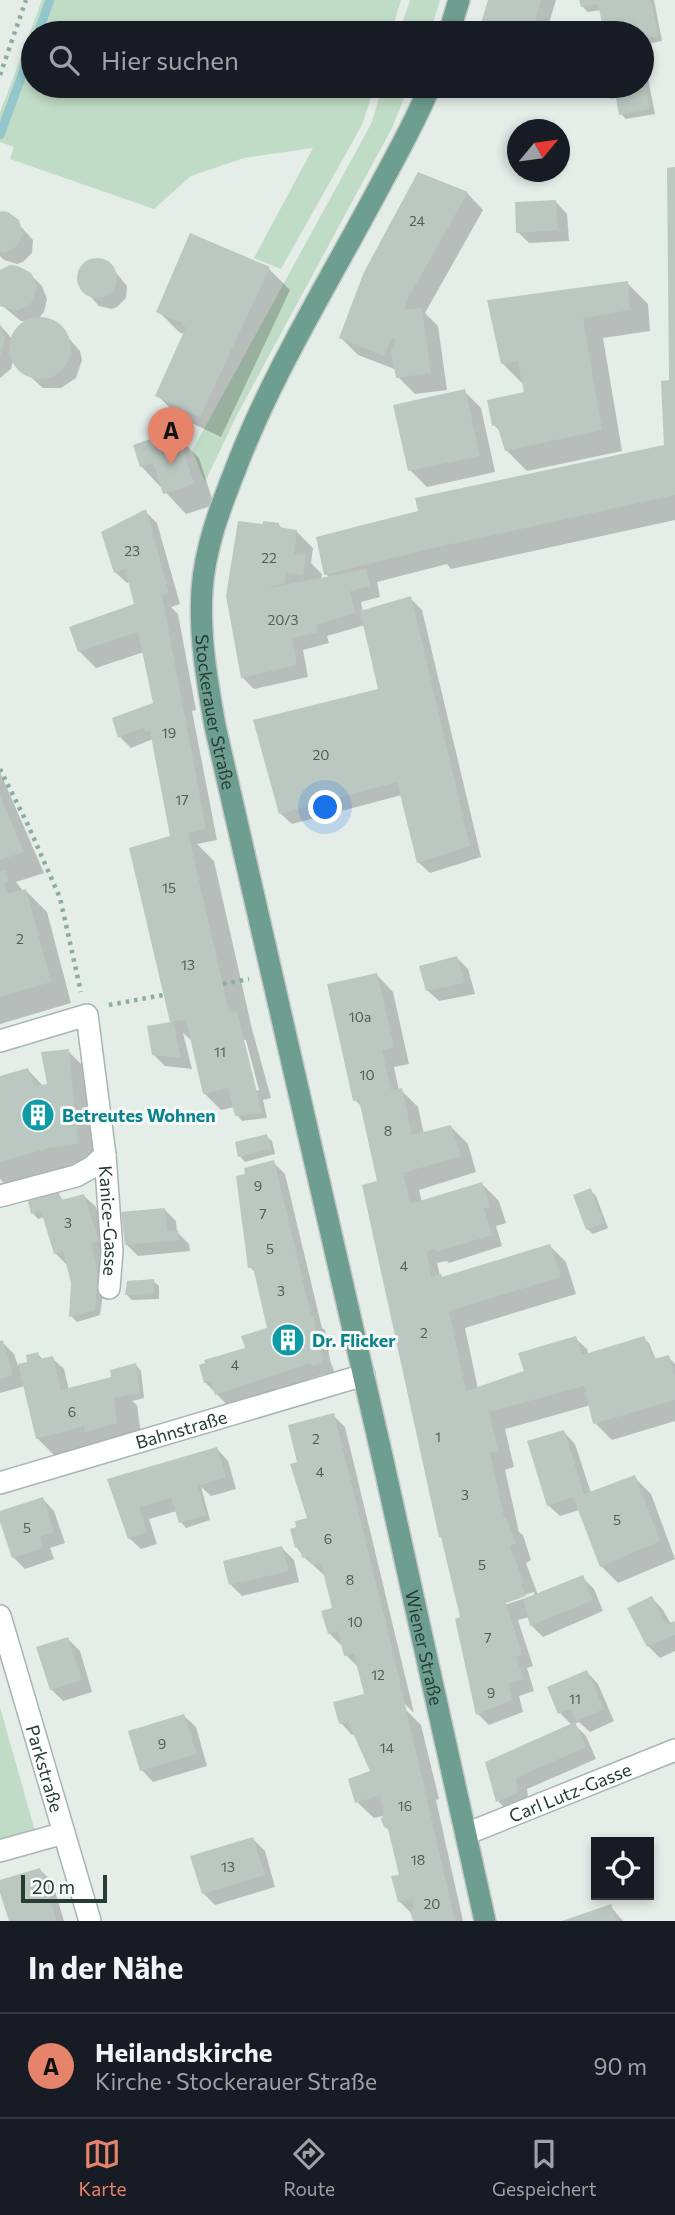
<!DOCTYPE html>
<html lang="de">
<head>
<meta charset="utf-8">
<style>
  :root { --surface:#171b24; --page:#20242c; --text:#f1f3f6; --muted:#9ea1a6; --line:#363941; --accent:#e5836b }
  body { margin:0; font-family:Commissioner,sans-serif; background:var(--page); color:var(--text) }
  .controls { position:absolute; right:21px; bottom:21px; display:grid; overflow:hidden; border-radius:0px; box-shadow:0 4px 10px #0003 }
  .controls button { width:63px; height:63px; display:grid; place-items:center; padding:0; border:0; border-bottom:2px solid var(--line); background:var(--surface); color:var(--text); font:35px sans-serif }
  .compass { position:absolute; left:507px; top:119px; width:63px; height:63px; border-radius:50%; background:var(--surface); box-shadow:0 4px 10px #0003; rotate:61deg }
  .scale { position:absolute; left:21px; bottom:18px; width:86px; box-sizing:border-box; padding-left:7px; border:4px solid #263d36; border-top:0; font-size:19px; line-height:24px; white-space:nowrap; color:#263d36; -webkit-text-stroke:5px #f6faf7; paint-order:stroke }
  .you { position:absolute; left:326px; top:808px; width:24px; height:24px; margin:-18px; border:5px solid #fff; border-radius:50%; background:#1a73e8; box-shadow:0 0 0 10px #1a73e833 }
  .badge { display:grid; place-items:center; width:46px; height:46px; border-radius:50%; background:var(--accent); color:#111; font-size:23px; font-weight:700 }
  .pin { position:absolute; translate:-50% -58px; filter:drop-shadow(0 2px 4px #0008) }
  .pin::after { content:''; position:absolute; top:37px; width:24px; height:21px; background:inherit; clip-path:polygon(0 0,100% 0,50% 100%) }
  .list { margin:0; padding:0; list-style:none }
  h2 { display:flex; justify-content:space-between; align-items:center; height:91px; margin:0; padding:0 28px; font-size:30px }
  h2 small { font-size:23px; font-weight:400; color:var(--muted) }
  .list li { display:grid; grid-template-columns:46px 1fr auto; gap:21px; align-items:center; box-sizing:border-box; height:105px; padding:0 28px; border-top:2px solid var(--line) }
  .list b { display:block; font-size:26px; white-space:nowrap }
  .list p { margin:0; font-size:23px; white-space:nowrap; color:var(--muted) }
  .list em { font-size:23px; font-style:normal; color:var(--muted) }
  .icon { flex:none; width:38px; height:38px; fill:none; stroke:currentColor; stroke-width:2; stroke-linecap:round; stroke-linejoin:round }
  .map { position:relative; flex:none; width:675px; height:1921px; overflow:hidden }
  .search { position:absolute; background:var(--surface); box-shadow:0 4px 10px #0003; left:21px; right:21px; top:21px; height:77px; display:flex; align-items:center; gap:18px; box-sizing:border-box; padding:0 24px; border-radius:38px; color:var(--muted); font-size:26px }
  .sheet { height:196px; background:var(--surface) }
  nav { display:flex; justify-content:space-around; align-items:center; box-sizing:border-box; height:98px; border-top:2px solid var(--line); background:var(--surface); font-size:19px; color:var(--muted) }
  nav a { display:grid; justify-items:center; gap:4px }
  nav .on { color:var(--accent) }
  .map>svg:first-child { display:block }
  .green { fill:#c1dcc6 }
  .shadow { fill:#0003; fill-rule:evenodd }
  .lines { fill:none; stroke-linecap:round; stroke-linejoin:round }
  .stream { stroke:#93c7cc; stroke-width:9 }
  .building { fill:#bbc8c2 }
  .minor-casing { stroke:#a8b5b0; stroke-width:24 }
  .primary-casing { stroke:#c2c9c7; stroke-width:24 }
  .path { stroke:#89aea0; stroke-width:4.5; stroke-dasharray:3.5 5; stroke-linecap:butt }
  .minor { stroke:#fff; stroke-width:21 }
  .primary { stroke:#6e9e8f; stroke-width:21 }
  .labels { text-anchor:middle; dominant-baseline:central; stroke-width:6; stroke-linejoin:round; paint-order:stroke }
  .number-label { font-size:14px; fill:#4b6059 }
  .street-label { font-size:18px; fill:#263d36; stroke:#f6faf7 }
  .culture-label { font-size:18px; font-weight:bold; fill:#0d838f; stroke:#f6faf7; text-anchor:start }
</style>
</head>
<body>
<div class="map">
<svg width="675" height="1921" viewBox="0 0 675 1921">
  <rect width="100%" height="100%" fill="#e5ede9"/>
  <g class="green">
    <polygon points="42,0 401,0 391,33 33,33 33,86 375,86 362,125 281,269 254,258 313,148 244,158 191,176 154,209 10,159 14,147 0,142 0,113"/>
    <polygon points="410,0 440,0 430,33 399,33"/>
    <polygon points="383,86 409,86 392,128 237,415 205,482 192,451 371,124"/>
    <polygon points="0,1707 35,1831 0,1839"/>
  </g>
  <g class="shadow">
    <polygon points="490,0 556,0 546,33 480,33"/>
    <polygon points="581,0 654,0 662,41 642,45 642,33 605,33 601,10 588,12 583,7"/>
    <polygon points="642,48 655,114 626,119 621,114 618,98 610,99 604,94 603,86 642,86"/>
    <polygon points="675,169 675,520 451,569 447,564 377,582 380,597 361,602 363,612 410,598 422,610 481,857 430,873 418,862 402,795 292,824 280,813 380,690 365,625 327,636 329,643 303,650 308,677 254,689 242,677 279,525 284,530 296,531 313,548 311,563 322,574 321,579 330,578 326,574 666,447 670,382"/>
    <polygon points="467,193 483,210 425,313 438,326 447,390 415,394 398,377 397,370 358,355 341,338"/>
    <polygon points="556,202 567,214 569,241 529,243 518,232"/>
    <polygon points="0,214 12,217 33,240 32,253 23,262 17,264 4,260 0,256"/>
    <polygon points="97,260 108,263 127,286 126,298 117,307 112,309 99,306 79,284 79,273 86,263"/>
    <polygon points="269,269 290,290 221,437 179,417 158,396 185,335 179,332 158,311"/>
    <polygon points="0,273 30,274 42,286 47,299 44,312 38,319 56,324 80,351 82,360 76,378 61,388 43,388 13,361 11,369 0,378 0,325 13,340 20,326 27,322 21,321 0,304"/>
    <polygon points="627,283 648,304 650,331 603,338 622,451 527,471 506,450 501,432 494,425 527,394 523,384 502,363"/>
    <polygon points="464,391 481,408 495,472 427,487 410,470"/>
    <polygon points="178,437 199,458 214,505 186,514 141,466 150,441 153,445"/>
    <path d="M145,511l12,12 23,81 -9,3 7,7 18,96 -4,1 25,129 -20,4 17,17 38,168 19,69 -8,2 4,18 -25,3 -5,-6 -3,-8 -13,3 -17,-17 -11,-51 -10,-9 9,36 -27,-3 -12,-12 19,-31v-188l-19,-96 -22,9 -11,-11 35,-33 -11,-52 -48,16 -17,-17 59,-46 -8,-23 -3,1 -12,-11zM243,1040h3l13,50 -3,1z"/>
    <polygon points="0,772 44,873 16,882 23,891 26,891 47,912 71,1003 0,1024"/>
    <polygon points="457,958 468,969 475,994 439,1001 427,990"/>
    <path d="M377,975l16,17 16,72 -15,3 5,24 2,-1 17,17 6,27 27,-7 17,17 8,28 -57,18 3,13 60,-19 17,17 7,22 -10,3 6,20 -53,17 -2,-2 -10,2 3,13 4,3 106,-33 16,16 10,32 -111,34 13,61 50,-16 47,-35 12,11 2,6 54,-17 6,5 7,17 12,-3 7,7v57l-63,19 -17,-17 -4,-18 -86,24 9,38 -9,3 14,62 4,3 8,25 -5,3 12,32 44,-18 12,12 9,22 -60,26 -12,-12 -2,-8 -11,3 15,46 -6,2 7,23 -15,5 4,16 -34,13 -11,-11 -16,-96 -83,-436 -16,-74 -8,-8zM534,1592l1,3 -64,21v-4z"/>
    <polygon points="68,1051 95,1078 104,1170 13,1192 0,1179 0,1078 28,1070 44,1087 49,1086"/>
    <polygon points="266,1136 272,1141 275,1154 245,1162 240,1156"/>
    <polygon points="273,1162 285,1174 322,1328 325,1330 330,1360 334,1371 331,1376 326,1377 324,1374 228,1406 205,1382 247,1349 269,1329 256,1273 250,1267"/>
    <polygon points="590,1190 596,1196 608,1228 593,1234 587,1229"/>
    <polygon points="57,1191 64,1202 84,1196 96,1207 109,1252 100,1315 77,1322 71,1316 72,1281 67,1265 55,1253 44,1217 38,1219 33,1213"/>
    <polygon points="164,1209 176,1221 177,1232 189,1244 190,1251 138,1256 126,1244"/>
    <polygon points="153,1281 159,1286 159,1299 132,1300 127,1295"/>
    <polygon points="2,1342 14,1354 18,1366 29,1363 38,1354 43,1360 52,1358 64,1369 69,1390 110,1379 136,1365 141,1371 144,1398 132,1401 137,1405 143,1449 64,1465 38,1439 25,1386 0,1393 0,1343"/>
    <polygon points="333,1415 345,1427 414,1713 400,1699 397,1701 421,1725 439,1799 436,1800 463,1921 415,1921 411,1913 399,1901 401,1876 390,1831 385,1826 386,1815 374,1818 357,1802 372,1772 355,1734 352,1735 341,1723 367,1695 357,1666 346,1655 343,1644 341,1645 329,1633 334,1609 325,1576 304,1557 297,1548 309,1519 300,1463"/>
    <polygon points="564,1432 575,1444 591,1493 634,1477 651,1494 675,1559 618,1583 601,1566 579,1510 560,1516 548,1505"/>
    <polygon points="217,1449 228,1461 236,1489 211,1496 201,1487 210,1520 186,1528 181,1522 177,1511 149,1519 157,1544 141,1549 129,1538 109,1480"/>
    <polygon points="43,1499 54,1511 65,1543 50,1548 54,1559 25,1569 13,1557 0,1513"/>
    <polygon points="282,1548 294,1560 299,1582 242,1596 231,1585"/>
    <polygon points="652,1598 663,1610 671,1624 675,1623 675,1651 660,1658 648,1646"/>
    <polygon points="68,1639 80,1651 92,1692 63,1701 51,1689"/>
    <polygon points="587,1672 598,1684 614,1721 590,1732 579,1722 574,1724 586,1736 596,1759 527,1789 529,1805 509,1812 498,1801 487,1763 572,1725 560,1713"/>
    <polygon points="184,1716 196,1727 207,1766 153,1782 142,1770"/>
    <polygon points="253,1839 265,1851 275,1887 215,1905 203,1893"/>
    <polygon points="40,1870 52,1881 64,1921 11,1921 0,1882"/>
    <polygon points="610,1906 623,1921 567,1921"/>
  </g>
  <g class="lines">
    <g class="stream">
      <polyline points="38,33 50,0"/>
      <polyline points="0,135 33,45"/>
    </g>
  </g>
  <g class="building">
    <polygon points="488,0 541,0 532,33 478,33"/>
    <polygon points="579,0 651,0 658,36 642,39 642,33 604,33 598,4 581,7"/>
    <polygon points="642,72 650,109 619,115 615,92 603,94 601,86 642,86"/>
    <polygon points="675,167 675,495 429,549 324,575 316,537 418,511 415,498 664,445 661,381 669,380 667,168"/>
    <polygon points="418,172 468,192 411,293 410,292 404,310 422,308 431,373 396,378 391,351 396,339 392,337 384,356 339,338 364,272"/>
    <polygon points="556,200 558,230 516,233 515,202"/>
    <polygon points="2,211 8,212 19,220 23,234 17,246 4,253 0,252 0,212"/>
    <polygon points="190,233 270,267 200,417 155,396 186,327 182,326 182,323 156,312"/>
    <circle cx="97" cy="278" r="20"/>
    <polygon points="10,265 18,266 31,273 37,286 33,300 29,306 15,311 0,306 0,270"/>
    <polygon points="628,281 630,310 583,318 602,430 505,451 497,425 492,426 487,400 524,392 518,361 501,364 487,300"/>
    <circle cx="40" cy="348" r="31"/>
    <polygon points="0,324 5,338 0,357"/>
    <polygon points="465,389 480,456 408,471 393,405"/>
    <polygon points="179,435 194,484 163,494 153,463 140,467 133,445 150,439 152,444"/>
    <polygon points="146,509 169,593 162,595 206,829 188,833 229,1012 237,1011 262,1113 235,1116 228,1088 203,1094 186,1020 173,1021 181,1058 152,1055 147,1026 170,1022 129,848 170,836 150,731 145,732 144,727 118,738 112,718 153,703 138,632 78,652 69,627 134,604 125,569 114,573 101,532"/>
    <polygon points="238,521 263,524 263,521 279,523 279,527 297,530 294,554 306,555 303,575 286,573 285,583 264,589 366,569 370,586 350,591 355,613 316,625 318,632 292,638 297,665 241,678 226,596"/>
    <polygon points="411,596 470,846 417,863 397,782 279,814 253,720 378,689 360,611"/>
    <polygon points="0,796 24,852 0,860"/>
    <polygon points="4,870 8,880 4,883 7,894 26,889 51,982 0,997 0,872"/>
    <polygon points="457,956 465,983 426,991 419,966"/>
    <polygon points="377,973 394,1047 382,1050 391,1090 402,1088 412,1135 451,1125 461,1156 403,1173 410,1204 482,1182 490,1207 484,1208 492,1235 436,1252 435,1249 427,1252 431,1277 441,1274 442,1277 550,1244 561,1277 449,1311 466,1391 524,1371 518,1353 576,1336 582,1355 644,1336 654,1359 669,1355 675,1377 675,1400 593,1424 584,1386 489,1412 498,1451 490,1453 504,1517 506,1517 516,1543 510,1546 524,1583 521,1584 526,1596 506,1603 522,1655 516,1657 524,1679 508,1684 512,1700 476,1715 455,1619 460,1617 441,1537 439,1537 362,1185 377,1181 359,1100 353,1101 327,984"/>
    <polygon points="69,1049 78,1144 49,1148 0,1162 0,1076 28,1068 34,1086 47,1084 41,1052"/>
    <polygon points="267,1134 271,1149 238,1157 235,1142"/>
    <polygon points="274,1160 311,1315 314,1317 319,1347 324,1358 319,1364 313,1366 310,1363 215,1395 211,1381 204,1383 199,1365 205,1363 204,1360 245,1348 241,1336 267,1328 253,1267 248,1268 236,1176 245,1174 244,1168"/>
    <polygon points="591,1188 604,1223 586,1230 573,1195"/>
    <polygon points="57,1189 61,1200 84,1194 99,1241 91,1243 98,1276 95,1310 69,1317 71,1283 63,1251 54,1254 41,1211 31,1214 27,1197"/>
    <polygon points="165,1208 167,1231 178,1230 179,1240 125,1245 121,1212"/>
    <polygon points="154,1279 154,1294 125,1295 127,1281"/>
    <polygon points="3,1340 13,1375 0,1379 0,1341"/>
    <polygon points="38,1352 39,1359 53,1356 61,1390 111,1377 110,1370 136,1363 140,1393 114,1398 117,1423 85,1432 84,1426 36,1439 18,1364 27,1362 26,1355"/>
    <polygon points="334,1413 391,1644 455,1921 413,1921 410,1911 414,1907 412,1899 398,1902 391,1876 399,1875 388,1829 384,1827 381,1819 384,1814 380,1795 355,1803 348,1779 370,1771 348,1722 339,1724 333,1702 364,1694 354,1654 344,1656 338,1631 328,1634 321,1611 332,1608 321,1563 312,1565 309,1556 302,1558 300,1547 295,1548 290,1529 296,1527 295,1521 307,1518 290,1464 297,1462 288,1425"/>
    <polygon points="564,1430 584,1494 635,1475 660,1541 600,1567 573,1497 547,1506 527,1441"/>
    <polygon points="217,1447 226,1477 198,1486 206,1515 179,1523 171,1498 139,1507 147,1532 128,1539 107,1479"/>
    <polygon points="43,1497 54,1532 40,1537 43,1548 12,1558 0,1522 0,1511"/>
    <polygon points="282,1546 289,1571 229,1585 223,1561"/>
    <polygon points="583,1575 593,1600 530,1626 523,1599"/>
    <polygon points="652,1596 666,1624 675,1621 675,1635 647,1647 627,1608"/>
    <polygon points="68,1637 82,1680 50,1690 36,1647"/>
    <polygon points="587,1670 604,1709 576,1721 571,1709 558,1714 547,1687"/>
    <polygon points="184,1714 197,1754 140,1771 128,1731"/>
    <polygon points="575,1722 586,1747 516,1778 518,1793 496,1802 485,1762"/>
    <polygon points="253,1837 265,1875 202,1894 190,1856"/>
    <polygon points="40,1868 57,1921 9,1921 0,1893 0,1880"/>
    <polygon points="611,1904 616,1921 562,1921"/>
  </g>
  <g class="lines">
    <defs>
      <g id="minor">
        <polyline points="0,1041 87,1015 105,1155 92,1167 76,1176 0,1196"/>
        <path id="s1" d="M105,1155l7,96 -3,37"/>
        <path id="s2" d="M0,1483l364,-108"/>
        <path id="s3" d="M0,1616l90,305"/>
        <path id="s4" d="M466,1834l209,-84"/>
        <polyline points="0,1851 64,1833"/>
      </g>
      <g id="primary">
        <polyline points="449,33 459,0"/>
        <path id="s5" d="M430,86c-15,37 -36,73 -55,109 -48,90 -105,182 -141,278 -15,38 -29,75 -32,117 -3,46 5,91 13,136l167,730 103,465"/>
      </g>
    </defs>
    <use href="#minor" class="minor-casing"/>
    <use href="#primary" class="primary-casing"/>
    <g class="path">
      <polyline points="0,75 26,0"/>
      <polyline points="0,769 28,825 60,898 81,992"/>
      <polyline points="223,984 249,979"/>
      <polyline points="109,1005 163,995"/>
    </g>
    <use href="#minor" class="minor"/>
    <use href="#primary" class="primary"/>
  </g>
  <defs>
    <symbol id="building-disc" viewBox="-11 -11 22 22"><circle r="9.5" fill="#0f9aa8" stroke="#f6faf7"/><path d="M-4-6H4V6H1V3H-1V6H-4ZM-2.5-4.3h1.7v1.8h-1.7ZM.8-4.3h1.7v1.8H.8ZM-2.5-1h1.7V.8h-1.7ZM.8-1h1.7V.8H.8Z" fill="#fff"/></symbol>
  </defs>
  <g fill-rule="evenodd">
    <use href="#building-disc" x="19" y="1096" width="38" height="38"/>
    <use href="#building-disc" x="269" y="1321" width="38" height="38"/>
  </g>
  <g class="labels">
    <g class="number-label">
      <text x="417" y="220">24</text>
      <text x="132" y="550">23</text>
      <text x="269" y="557">22</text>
      <text x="283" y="619">20/3</text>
      <text x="169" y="732">19</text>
      <text x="321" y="754">20</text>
      <text x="182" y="799">17</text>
      <text x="169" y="887">15</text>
      <text x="20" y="938">2</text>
      <text x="188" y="964">13</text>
      <text x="360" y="1016">10a</text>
      <text x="220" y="1051">11</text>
      <text x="367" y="1074">10</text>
      <text x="388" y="1130">8</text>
      <text x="258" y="1185">9</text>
      <text x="263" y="1213">7</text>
      <text x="68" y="1222">3</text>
      <text x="270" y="1248">5</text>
      <text x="404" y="1265">4</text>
      <text x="281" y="1290">3</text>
      <text x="424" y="1332">2</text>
      <text x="235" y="1364">4</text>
      <text x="72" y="1411">6</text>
      <text x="438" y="1436">1</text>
      <text x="316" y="1438">2</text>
      <text x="320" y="1471">4</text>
      <text x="465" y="1494">3</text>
      <text x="617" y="1519">5</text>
      <text x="27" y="1527">5</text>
      <text x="328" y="1538">6</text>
      <text x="482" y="1564">5</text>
      <text x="350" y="1579">8</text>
      <text x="355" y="1621">10</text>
      <text x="488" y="1637">7</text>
      <text x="378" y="1674">12</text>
      <text x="491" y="1692">9</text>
      <text x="575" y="1698">11</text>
      <text x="162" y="1743">9</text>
      <text x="387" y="1747">14</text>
      <text x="405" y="1805">16</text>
      <text x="418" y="1859">18</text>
      <text x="228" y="1866">13</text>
      <text x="432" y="1903">20</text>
    </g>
    <g class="street-label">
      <text stroke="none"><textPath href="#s5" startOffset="679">Stockerauer Straße</textPath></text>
      <text stroke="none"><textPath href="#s1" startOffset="66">Kanice-Gasse</textPath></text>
      <text stroke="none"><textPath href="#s2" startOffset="189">Bahnstraße</textPath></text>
      <text stroke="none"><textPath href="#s5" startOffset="1638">Wiener Straße</textPath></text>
      <text stroke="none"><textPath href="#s3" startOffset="159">Parkstraße</textPath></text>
      <text stroke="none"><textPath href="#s4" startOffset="112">Carl Lutz-Gasse</textPath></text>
    </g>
    <g class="culture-label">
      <text x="62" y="1115">Betreutes Wohnen</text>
      <text x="312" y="1340">Dr. Flicker</text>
    </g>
  </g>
</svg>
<div class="controls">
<button><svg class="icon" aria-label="locate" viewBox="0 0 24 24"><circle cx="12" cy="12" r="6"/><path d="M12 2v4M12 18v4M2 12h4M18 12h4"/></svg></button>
</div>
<svg class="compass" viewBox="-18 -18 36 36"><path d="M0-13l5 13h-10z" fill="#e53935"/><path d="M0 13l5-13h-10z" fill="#9ea1a6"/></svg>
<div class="scale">20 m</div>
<div class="you"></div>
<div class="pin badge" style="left:171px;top:465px">A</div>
<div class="search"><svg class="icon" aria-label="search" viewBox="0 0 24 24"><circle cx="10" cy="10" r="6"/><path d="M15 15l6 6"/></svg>Hier suchen</div>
</div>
<section class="sheet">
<h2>In der Nähe<small></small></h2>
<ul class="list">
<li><span class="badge">A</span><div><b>Heilandskirche</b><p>Kirche · Stockerauer Straße</p></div><em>90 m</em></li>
</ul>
</section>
<nav>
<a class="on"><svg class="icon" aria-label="map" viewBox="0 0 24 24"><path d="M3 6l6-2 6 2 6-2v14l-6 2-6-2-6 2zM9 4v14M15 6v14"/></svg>Karte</a>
<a><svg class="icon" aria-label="directions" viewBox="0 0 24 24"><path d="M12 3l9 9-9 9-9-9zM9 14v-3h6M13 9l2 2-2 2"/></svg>Route</a>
<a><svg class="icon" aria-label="saved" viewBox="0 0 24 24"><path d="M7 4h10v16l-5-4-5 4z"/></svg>Gespeichert</a>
</nav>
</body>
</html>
